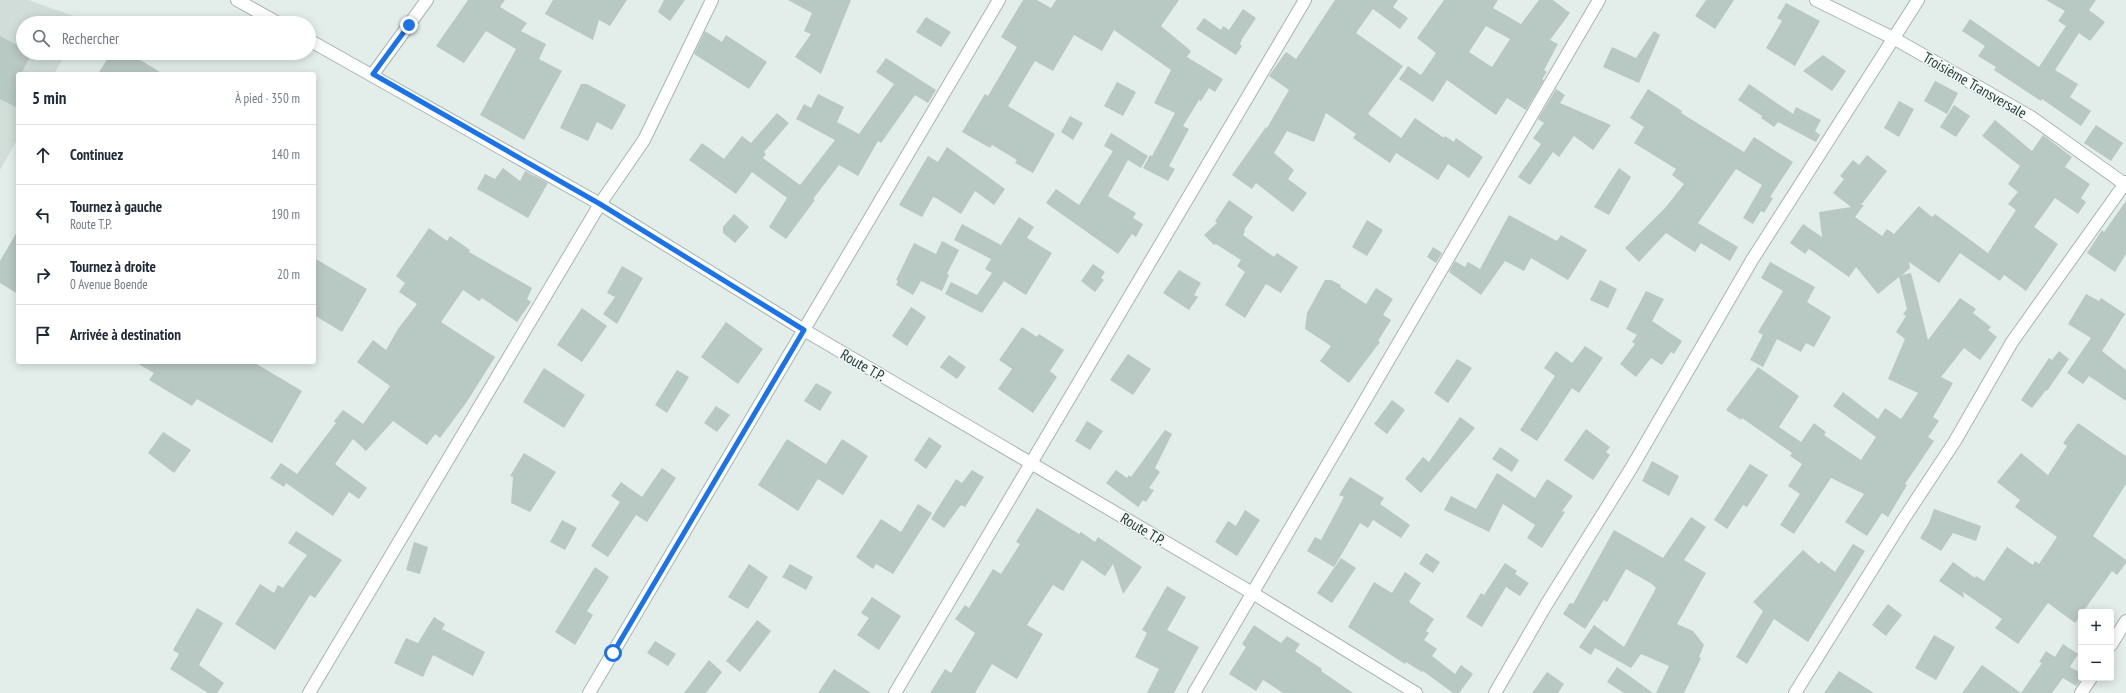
<!DOCTYPE html>
<html lang="fr">
<head>
<meta charset="utf-8">
<style>
  :root { --surface:#fff; --page:#f6f6f7; --text:#1f2937; --muted:#747a83; --line:#e0e1e3 }
  body { margin:0; font-family:"PT Sans Narrow",sans-serif; background:var(--page); color:var(--text) }
  .controls { position:absolute; right:12px; bottom:12px; display:grid; overflow:hidden; border-radius:4px; box-shadow:0 2px 10px #0003 }
  .controls button { width:36px; height:36px; display:grid; place-items:center; padding:0; border:0; border-bottom:1px solid var(--line); background:var(--surface); color:var(--text); font:20px sans-serif }
  .stop { position:absolute; width:12px; height:12px; margin:-9px; border:3px solid #1a73e8; border-radius:50%; background:#fff }
  .stop.end { background:#1a73e8; border-color:#fff; box-shadow:0 1px 4px #0008 }
  .list { margin:0; padding:0; list-style:none }
  h2 { display:flex; justify-content:space-between; align-items:center; height:52px; margin:0; padding:0 16px; font-size:17px }
  h2 small { font-size:13px; font-weight:400; color:var(--muted) }
  .list li { display:grid; grid-template-columns:26px 1fr auto; gap:12px; align-items:center; box-sizing:border-box; height:60px; padding:0 16px; border-top:1px solid var(--line) }
  .list b { display:block; font-size:15px; white-space:nowrap }
  .list p { margin:0; font-size:13px; white-space:nowrap; color:var(--muted) }
  .list em { font-size:13px; font-style:normal; color:var(--muted) }
  .icon { flex:none; width:22px; height:22px; fill:none; stroke:currentColor; stroke-width:2; stroke-linecap:round; stroke-linejoin:round }
  .map { position:relative; flex:none; width:2126px; height:693px; overflow:hidden }
  .search { position:absolute; background:var(--surface); box-shadow:0 2px 10px #0003; left:16px; top:16px; width:300px; height:44px; display:flex; align-items:center; gap:10px; box-sizing:border-box; padding:0 14px; border-radius:22px; color:var(--muted); font-size:15px }
  .panel { position:absolute; background:var(--surface); box-shadow:0 2px 10px #0003; left:16px; top:72px; width:300px; height:292px; border-radius:4px }
  .map>svg:first-child { display:block }
  .built { fill:#d1ddd8 }
  .building { fill:#b8c8c3; fill-rule:evenodd }
  .lines { fill:none; stroke-linecap:round; stroke-linejoin:round }
  .minor-casing { stroke:#a6b5b1; stroke-width:14 }
  .minor { stroke:#fff; stroke-width:12 }
  .route { stroke:#1a73e8; stroke-width:5 }
  .labels { text-anchor:middle; dominant-baseline:central; stroke-width:3; stroke-linejoin:round; paint-order:stroke }
  .street-label { font-size:15px; fill:#233e39; stroke:#f4f9f7 }
</style>
</head>
<body>
<div class="map">
<svg width="2126" height="693" viewBox="0 0 2126 693">
  <rect width="100%" height="100%" fill="#e3ede9"/>
  <polygon class="built" points="0,0 28,0 85,20 83,23 23,23 23,53 66,53 54,74 18,74 18,138 0,170"/>
  <g class="building">
    <polygon points="468,0 505,0 500,7 527,23 521,31 546,44 539,59 562,71 524,140 480,115 516,49 486,31 464,63 436,46"/>
    <polygon points="553,0 627,0 610,26 599,20 593,40 545,14"/>
    <polygon points="664,0 685,0 670,21 658,12"/>
    <polygon points="788,0 851,0 821,74 795,57 811,34 804,31 812,13"/>
    <polygon points="1023,0 1037,0 1051,8 1056,0 1179,0 1161,26 1191,51 1187,57 1223,79 1215,92 1209,88 1201,101 1199,100 1183,126 1189,129 1169,166 1175,169 1168,181 1143,168 1150,155 1152,156 1175,113 1154,103 1171,70 1114,30 1102,51 1074,35 1053,71 1035,61 1008,106 1055,134 1033,173 1015,163 1017,160 992,145 990,148 962,132 985,94 988,96 1017,47 1001,37"/>
    <polygon points="1335,0 1398,0 1393,7 1408,18 1400,29 1373,9 1356,33 1403,66 1368,114 1401,138 1415,118 1444,138 1445,136 1454,142 1456,138 1483,157 1469,178 1448,164 1438,180 1396,153 1390,163 1353,138 1356,134 1326,113 1314,142 1287,131 1274,153 1294,170 1288,179 1307,193 1293,212 1256,183 1252,189 1232,175 1266,127 1267,128 1289,90 1269,76 1286,52 1296,59"/>
    <path d="M1444,0h54l-5,8 28,16 18,-24h14l17,13 -20,27 8,4 -14,26 3,2 -5,7 2,1 -18,30 -19,-12 -11,17 -49,-35 -14,22 -34,-23 9,-13 13,9 15,-22 -19,-15zM1486,26l24,13 -18,28 -23,-15z"/>
    <polygon points="1706,0 1734,0 1715,29 1695,16"/>
    <polygon points="2046,0 2096,0 2089,10 2105,22 2090,41 2079,33 2055,70 2078,84 2070,97 2091,111 2081,126 2042,99 2041,101 1994,70 1996,67 1978,56 1985,46 1962,31 1970,19 2039,67 2066,26 2058,21 2065,11"/>
    <polygon points="1786,3 1820,21 1795,66 1766,48 1782,21 1777,18"/>
    <polygon points="1243,9 1256,18 1242,39 1240,44 1242,46 1236,55 1196,29 1204,18 1221,30 1223,26 1229,30"/>
    <polygon points="926,17 951,32 941,47 916,32"/>
    <polygon points="705,31 722,42 726,35 767,62 749,89 694,54"/>
    <polygon points="1654,31 1660,35 1639,83 1603,67 1612,47 1636,58"/>
    <polygon points="0,36 23,48 23,53 32,53 21,74 18,74 18,108 0,99"/>
    <polygon points="111,53 129,53 163,74 98,74"/>
    <polygon points="1823,55 1846,71 1832,91 1803,71"/>
    <polygon points="886,58 936,90 928,103 915,95 881,143 878,141 858,176 839,165 813,199 815,200 786,239 769,227 787,198 752,172 736,194 689,160 702,143 724,159 742,136 751,143 777,113 789,123 764,152 766,154 763,158 800,185 835,140 796,119 804,104 811,108 818,94 844,107 837,122 859,134 894,84 876,72"/>
    <polygon points="1935,81 1958,93 1947,114 1924,101"/>
    <polygon points="1117,82 1136,92 1123,116 1104,106"/>
    <polygon points="581,84 587,84 626,105 612,130 597,122 588,141 560,128"/>
    <polygon points="1749,84 1793,114 1796,107 1821,120 1815,131 1820,135 1816,142 1778,122 1774,127 1761,118 1762,116 1738,100"/>
    <polygon points="1556,89 1565,95 1560,103 1611,125 1593,150 1574,136 1559,157 1553,152 1530,185 1518,177 1541,144 1533,138 1544,123 1538,119"/>
    <polygon points="1648,89 1682,111 1681,113 1744,152 1754,137 1793,162 1770,197 1773,198 1764,213 1761,211 1753,224 1743,218 1762,185 1736,169 1698,223 1738,247 1730,261 1701,243 1695,252 1666,233 1639,262 1625,248 1666,207 1684,184 1672,175 1676,169 1634,143 1644,127 1630,118"/>
    <polygon points="1899,101 1914,109 1899,137 1884,128"/>
    <polygon points="1954,105 1970,116 1956,137 1940,127"/>
    <polygon points="1070,116 1083,123 1073,140 1061,132"/>
    <polygon points="1995,120 2032,151 2043,135 2072,157 2065,167 2090,184 2081,198 2086,202 2078,214 2055,198 2034,227 2058,244 2026,291 2004,275 2000,281 1960,253 1939,283 1909,262 1910,268 1902,275 1911,273 1928,340 1960,298 1976,309 1973,313 1991,327 1988,330 1997,337 1980,360 1964,348 1941,377 1953,383 1933,417 1939,421 1928,437 1934,441 1905,484 1907,485 1888,517 1882,513 1867,536 1845,522 1864,494 1831,478 1794,534 1780,525 1800,494 1788,486 1802,464 1790,456 1792,453 1742,418 1741,420 1726,410 1758,367 1799,396 1779,427 1801,442 1814,423 1826,432 1824,435 1861,460 1876,437 1833,406 1843,392 1878,419 1885,408 1901,419 1918,393 1888,379 1905,339 1896,332 1906,316 1903,314 1907,309 1899,277 1878,294 1856,267 1849,277 1809,249 1805,254 1790,243 1803,224 1822,237 1819,212 1851,207 1833,193 1844,179 1840,176 1853,160 1859,165 1867,155 1887,171 1861,205 1864,205 1855,217 1882,236 1887,229 1894,234 1919,206 1932,217 1935,214 1988,253 2016,210 2008,204 2018,192 2008,184 2020,166 1982,136"/>
    <polygon points="2096,125 2123,143 2111,161 2084,143"/>
    <polygon points="1111,133 1148,156 1141,168 1128,160 1108,196 1136,213 1133,218 1143,224 1136,237 1132,234 1118,254 1046,203 1056,189 1079,205 1113,151 1104,146"/>
    <polygon points="947,147 1005,189 994,205 975,191 961,214 936,198 933,197 922,217 899,205 928,156 938,162"/>
    <polygon points="503,168 520,181 525,171 548,183 528,218 477,189 485,174 495,179"/>
    <polygon points="1619,168 1631,177 1609,215 1594,207"/>
    <polygon points="1229,200 1253,217 1244,230 1245,231 1243,235 1274,257 1277,253 1298,267 1281,293 1266,284 1245,318 1225,305 1245,272 1237,266 1241,260 1216,244 1214,245 1204,235 1217,223 1215,221"/>
    <polygon points="2126,201 2126,254 2115,272 2087,253 2102,230 2104,232"/>
    <polygon points="734,214 749,227 735,243 723,233 723,227"/>
    <polygon points="1509,215 1557,241 1561,235 1587,250 1568,280 1531,258 1524,271 1505,261 1481,295 1449,272 1455,261 1465,267 1468,262 1480,269"/>
    <polygon points="1019,217 1034,227 1027,238 1052,253 1026,295 1004,281 982,313 945,294 951,282 977,295 992,273 985,269 991,259 954,240 962,224 1001,245"/>
    <polygon points="1367,220 1383,230 1367,256 1352,247"/>
    <polygon points="429,228 447,241 450,236 470,250 469,252 532,288 527,299 531,302 517,322 482,298 479,301 463,290 441,322 495,357 466,403 440,438 435,434 427,445 393,421 366,451 353,439 335,464 367,488 359,499 349,492 333,516 286,483 284,487 270,478 281,463 297,474 336,423 334,421 343,410 363,424 390,386 357,362 373,340 386,350 398,329 417,304 399,292 405,283 396,276"/>
    <polygon points="18,230 18,294 0,283 0,261"/>
    <polygon points="942,241 959,250 947,274 949,275 942,291 921,281 913,295 896,285 898,281 896,280 914,243 936,254"/>
    <polygon points="1433,247 1442,253 1436,263 1427,257"/>
    <polygon points="314,258 367,289 342,332 314,315"/>
    <polygon points="1770,262 1815,287 1807,302 1831,317 1814,347 1806,343 1801,352 1777,339 1763,367 1750,360 1763,335 1758,332 1783,291 1761,278"/>
    <polygon points="1093,264 1105,272 1101,278 1104,280 1095,292 1081,281"/>
    <polygon points="622,266 643,278 617,324 603,314 615,297 607,293"/>
    <polygon points="1179,270 1201,283 1194,295 1198,297 1189,310 1163,293"/>
    <polygon points="1325,280 1331,280 1341,285 1340,287 1366,304 1376,288 1393,299 1383,315 1391,320 1378,341 1380,342 1349,383 1320,361 1331,346 1305,329 1307,313"/>
    <polygon points="1600,280 1617,289 1608,308 1590,300"/>
    <polygon points="1646,291 1664,299 1652,321 1682,341 1674,354 1671,352 1662,365 1651,358 1636,377 1620,364 1635,344 1632,342 1637,335 1626,329"/>
    <polygon points="2086,294 2099,301 2101,298 2125,314 2102,351 2126,370 2126,401 2089,376 2083,384 2067,373 2091,338 2068,324"/>
    <polygon points="911,307 926,317 907,346 892,336"/>
    <polygon points="582,308 607,326 582,362 557,345"/>
    <polygon points="726,322 763,349 738,384 701,357"/>
    <polygon points="1022,327 1037,337 1039,334 1064,350 1050,371 1057,377 1033,413 998,389 1012,369 999,360"/>
    <polygon points="1585,346 1603,358 1579,393 1572,388 1537,441 1520,430 1555,376 1544,368 1556,351 1572,363"/>
    <polygon points="2059,351 2069,359 2047,391 2046,390 2032,408 2021,400 2049,358 2052,360"/>
    <polygon points="1128,354 1151,369 1133,395 1110,380"/>
    <polygon points="949,355 966,367 957,379 940,367"/>
    <polygon points="1457,359 1472,368 1448,403 1434,393"/>
    <polygon points="135,362 253,362 302,391 272,443 197,399 192,406 149,380 154,373"/>
    <polygon points="544,368 585,395 564,428 523,402"/>
    <polygon points="677,370 689,377 667,413 655,405"/>
    <polygon points="816,383 832,392 820,411 804,401"/>
    <polygon points="1392,400 1405,410 1387,434 1374,424"/>
    <polygon points="716,406 730,415 717,432 704,423"/>
    <polygon points="1460,417 1475,428 1421,493 1405,479 1423,457 1429,462"/>
    <polygon points="1087,421 1103,431 1090,450 1075,441"/>
    <polygon points="2078,423 2126,456 2126,484 2093,536 2126,560 2126,563 2117,575 2112,571 2075,623 2048,603 2018,644 1995,628 2002,619 1963,592 1964,598 1939,581 1953,562 1975,578 1976,576 1984,581 2007,547 2033,565 2035,561 2039,564 2057,537 2015,507 2020,500 1997,482 2021,453 2048,475 2067,446 2063,443"/>
    <polygon points="1586,429 1610,447 1606,452 1610,455 1593,480 1564,460"/>
    <polygon points="1165,430 1172,434 1155,468 1160,472 1149,488 1154,490 1146,502 1143,500 1138,507 1106,483 1116,470 1127,478 1129,475 1131,477"/>
    <polygon points="163,432 191,450 174,473 148,453"/>
    <polygon points="929,437 942,446 926,469 914,460"/>
    <polygon points="787,439 826,464 842,439 868,456 843,495 818,479 798,511 758,485"/>
    <polygon points="1500,447 1519,460 1512,472 1492,459"/>
    <polygon points="524,453 556,472 530,512 511,503 513,477 510,476"/>
    <polygon points="1652,461 1679,476 1669,496 1642,481"/>
    <polygon points="1750,464 1768,475 1747,507 1743,505 1727,529 1714,520"/>
    <polygon points="662,468 676,478 647,522 636,515 608,557 591,546 620,502 611,496 621,482 642,497"/>
    <polygon points="972,470 984,477 965,507 961,505 944,528 931,519 956,479 962,483"/>
    <polygon points="1497,473 1535,498 1547,479 1573,496 1562,511 1565,512 1542,548 1527,538 1535,525 1503,504 1489,532 1444,510 1451,496 1476,509"/>
    <polygon points="1350,477 1384,498 1380,504 1410,525 1401,538 1373,520 1368,528 1360,523 1334,567 1307,551 1315,537 1321,540 1344,497 1339,495"/>
    <polygon points="918,504 932,513 893,574 876,564 873,569 856,557 881,519 901,532"/>
    <polygon points="1037,508 1079,534 1081,532 1095,542 1098,537 1142,567 1123,594 1113,564 1105,576 1082,560 1063,591 1053,585 1027,625 1043,634 1017,679 992,664 975,693 930,693 945,669 951,673 975,633 955,619 965,605 969,608 993,569 1001,574 1020,544 1016,542"/>
    <polygon points="1934,509 1981,526 1976,541 1953,533 1941,551 1920,538 1929,523"/>
    <polygon points="1245,510 1260,520 1237,556 1215,542 1228,521 1236,526"/>
    <polygon points="1691,517 1706,527 1684,560 1706,573 1677,624 1693,631 1704,645 1699,657 1701,658 1684,693 1656,693 1669,666 1641,654 1631,668 1595,648 1591,655 1579,647 1594,625 1624,647 1656,588 1652,584 1626,569 1607,602 1604,600 1585,629 1563,614 1570,603 1573,604 1614,530 1663,558"/>
    <polygon points="562,520 577,528 565,550 550,542"/>
    <polygon points="296,531 342,560 315,598 310,595 275,650 235,624 260,584 274,593 278,585 283,588 307,555 288,543"/>
    <polygon points="414,542 428,547 420,574 406,570"/>
    <polygon points="1853,544 1865,551 1808,642 1774,619 1747,664 1736,657 1763,611 1753,602 1803,550 1819,564 1821,561 1835,572"/>
    <polygon points="1426,553 1440,562 1433,573 1419,564"/>
    <polygon points="1341,558 1356,568 1332,603 1317,593"/>
    <polygon points="1505,563 1517,571 1515,574 1529,583 1520,596 1506,587 1482,627 1466,617 1481,593 1484,595"/>
    <polygon points="749,564 768,577 748,609 728,597"/>
    <polygon points="790,564 813,577 806,590 782,577"/>
    <polygon points="595,567 609,577 587,611 593,615 575,645 555,632"/>
    <polygon points="1405,572 1421,583 1409,602 1434,619 1426,631 1429,633 1424,640 1437,649 1432,656 1455,674 1461,665 1473,674 1459,693 1453,693 1423,671 1422,672 1406,662 1405,664 1348,627 1374,582 1392,593"/>
    <polygon points="1167,586 1186,597 1167,630 1199,647 1174,693 1147,693 1159,669 1135,657 1147,633 1142,630"/>
    <polygon points="872,597 901,616 879,650 857,635 869,618 861,613"/>
    <polygon points="1888,604 1902,615 1886,636 1872,625"/>
    <polygon points="197,608 223,623 199,665 224,683 217,693 208,693 170,669 179,654 173,650"/>
    <polygon points="434,617 445,624 442,629 485,652 473,676 433,655 423,677 394,663 406,638 418,643"/>
    <polygon points="757,620 771,631 740,672 726,661"/>
    <polygon points="1254,625 1281,643 1287,636 1300,644 1295,651 1322,669 1321,671 1353,693 1283,693 1263,680 1256,691 1229,674 1246,647 1242,644"/>
    <polygon points="1934,635 1955,647 1936,680 1915,668"/>
    <polygon points="655,641 676,654 668,666 647,653"/>
    <polygon points="2063,644 2078,654 2070,667 2081,673 2082,678 2076,686 2063,678 2052,693 2021,693 2042,663 2039,662 2046,651 2055,657"/>
    <polygon points="709,660 722,672 706,693 684,693"/>
    <polygon points="1982,665 2021,693 1962,693"/>
    <polygon points="1617,667 1653,693 1624,693 1607,682"/>
    <polygon points="834,669 871,693 818,693"/>
    <polygon points="1839,671 1874,693 1824,693"/>
    <polygon points="1547,672 1564,684 1558,693 1532,693"/>
  </g>
  <g class="lines">
    <defs>
      <g id="minor">
        <polyline points="237,0 278,23"/>
        <polyline points="1816,0 1895,39 2031,117 2126,185"/>
        <polyline points="309,40 600,204 804,330 1254,594 1416,693"/>
        <polyline points="373,74 427,0"/>
        <polyline points="2111,645 2126,621"/>
        <polyline points="309,693 600,204 644,140 712,0"/>
        <polyline points="589,693 999,0"/>
        <polyline points="895,693 1305,0"/>
        <polyline points="1194,693 1599,0"/>
        <polyline points="1495,693 1546,605 1632,467 1752,260 1918,0"/>
        <polyline points="1795,693 1903,520 1955,441 2012,342 2126,182"/>
        <polyline points="2081,693 2091,678"/>
      </g>
    </defs>
    <use href="#minor" class="minor-casing"/>
    <use href="#minor" class="minor"/>
  </g>
  <g class="lines">
    <polyline class="route" points="409,25 373,74 600,204 804,330 613,653"/>
  </g>
  <g class="labels">
    <g class="street-label">
      <text transform="translate(1975 85) rotate(30)">Troisième Transversale</text>
      <text transform="translate(863 365) rotate(30)">Route T.P.</text>
      <text transform="translate(1143 529) rotate(31)">Route T.P.</text>
    </g>
  </g>
</svg>
<div class="controls">
<button>+</button>
<button>−</button>
</div>
<div class="stop" style="left:613px;top:653px"></div>
<div class="stop end" style="left:409px;top:25px"></div>
<div class="search"><svg class="icon" aria-label="search" viewBox="0 0 24 24"><circle cx="10" cy="10" r="6"/><path d="M15 15l6 6"/></svg>Rechercher</div>
<section class="panel">
<h2>5 min<small>À pied · 350 m</small></h2>
<ul class="list">
<li><svg class="icon" aria-label="ahead" viewBox="0 0 24 24"><path d="M12 20V5M6 11l6-6 6 6"/></svg><div><b>Continuez</b></div><em>140 m</em></li>
<li><svg class="icon" aria-label="left" viewBox="0 0 24 24"><path d="M17 20v-9H6M10 6l-5 5 5 5"/></svg><div><b>Tournez à gauche</b><p>Route T.P.</p></div><em>190 m</em></li>
<li><svg class="icon" aria-label="right" viewBox="0 0 24 24"><path d="M7 20v-9h11M14 6l5 5-5 5"/></svg><div><b>Tournez à droite</b><p>0 Avenue Boende</p></div><em>20 m</em></li>
<li><svg class="icon" aria-label="arrive" viewBox="0 0 24 24"><path d="M6 21V4h12l-3 4 3 4H6"/></svg><div><b>Arrivée à destination</b></div></li>
</ul>
</section>
</div>
</body>
</html>
